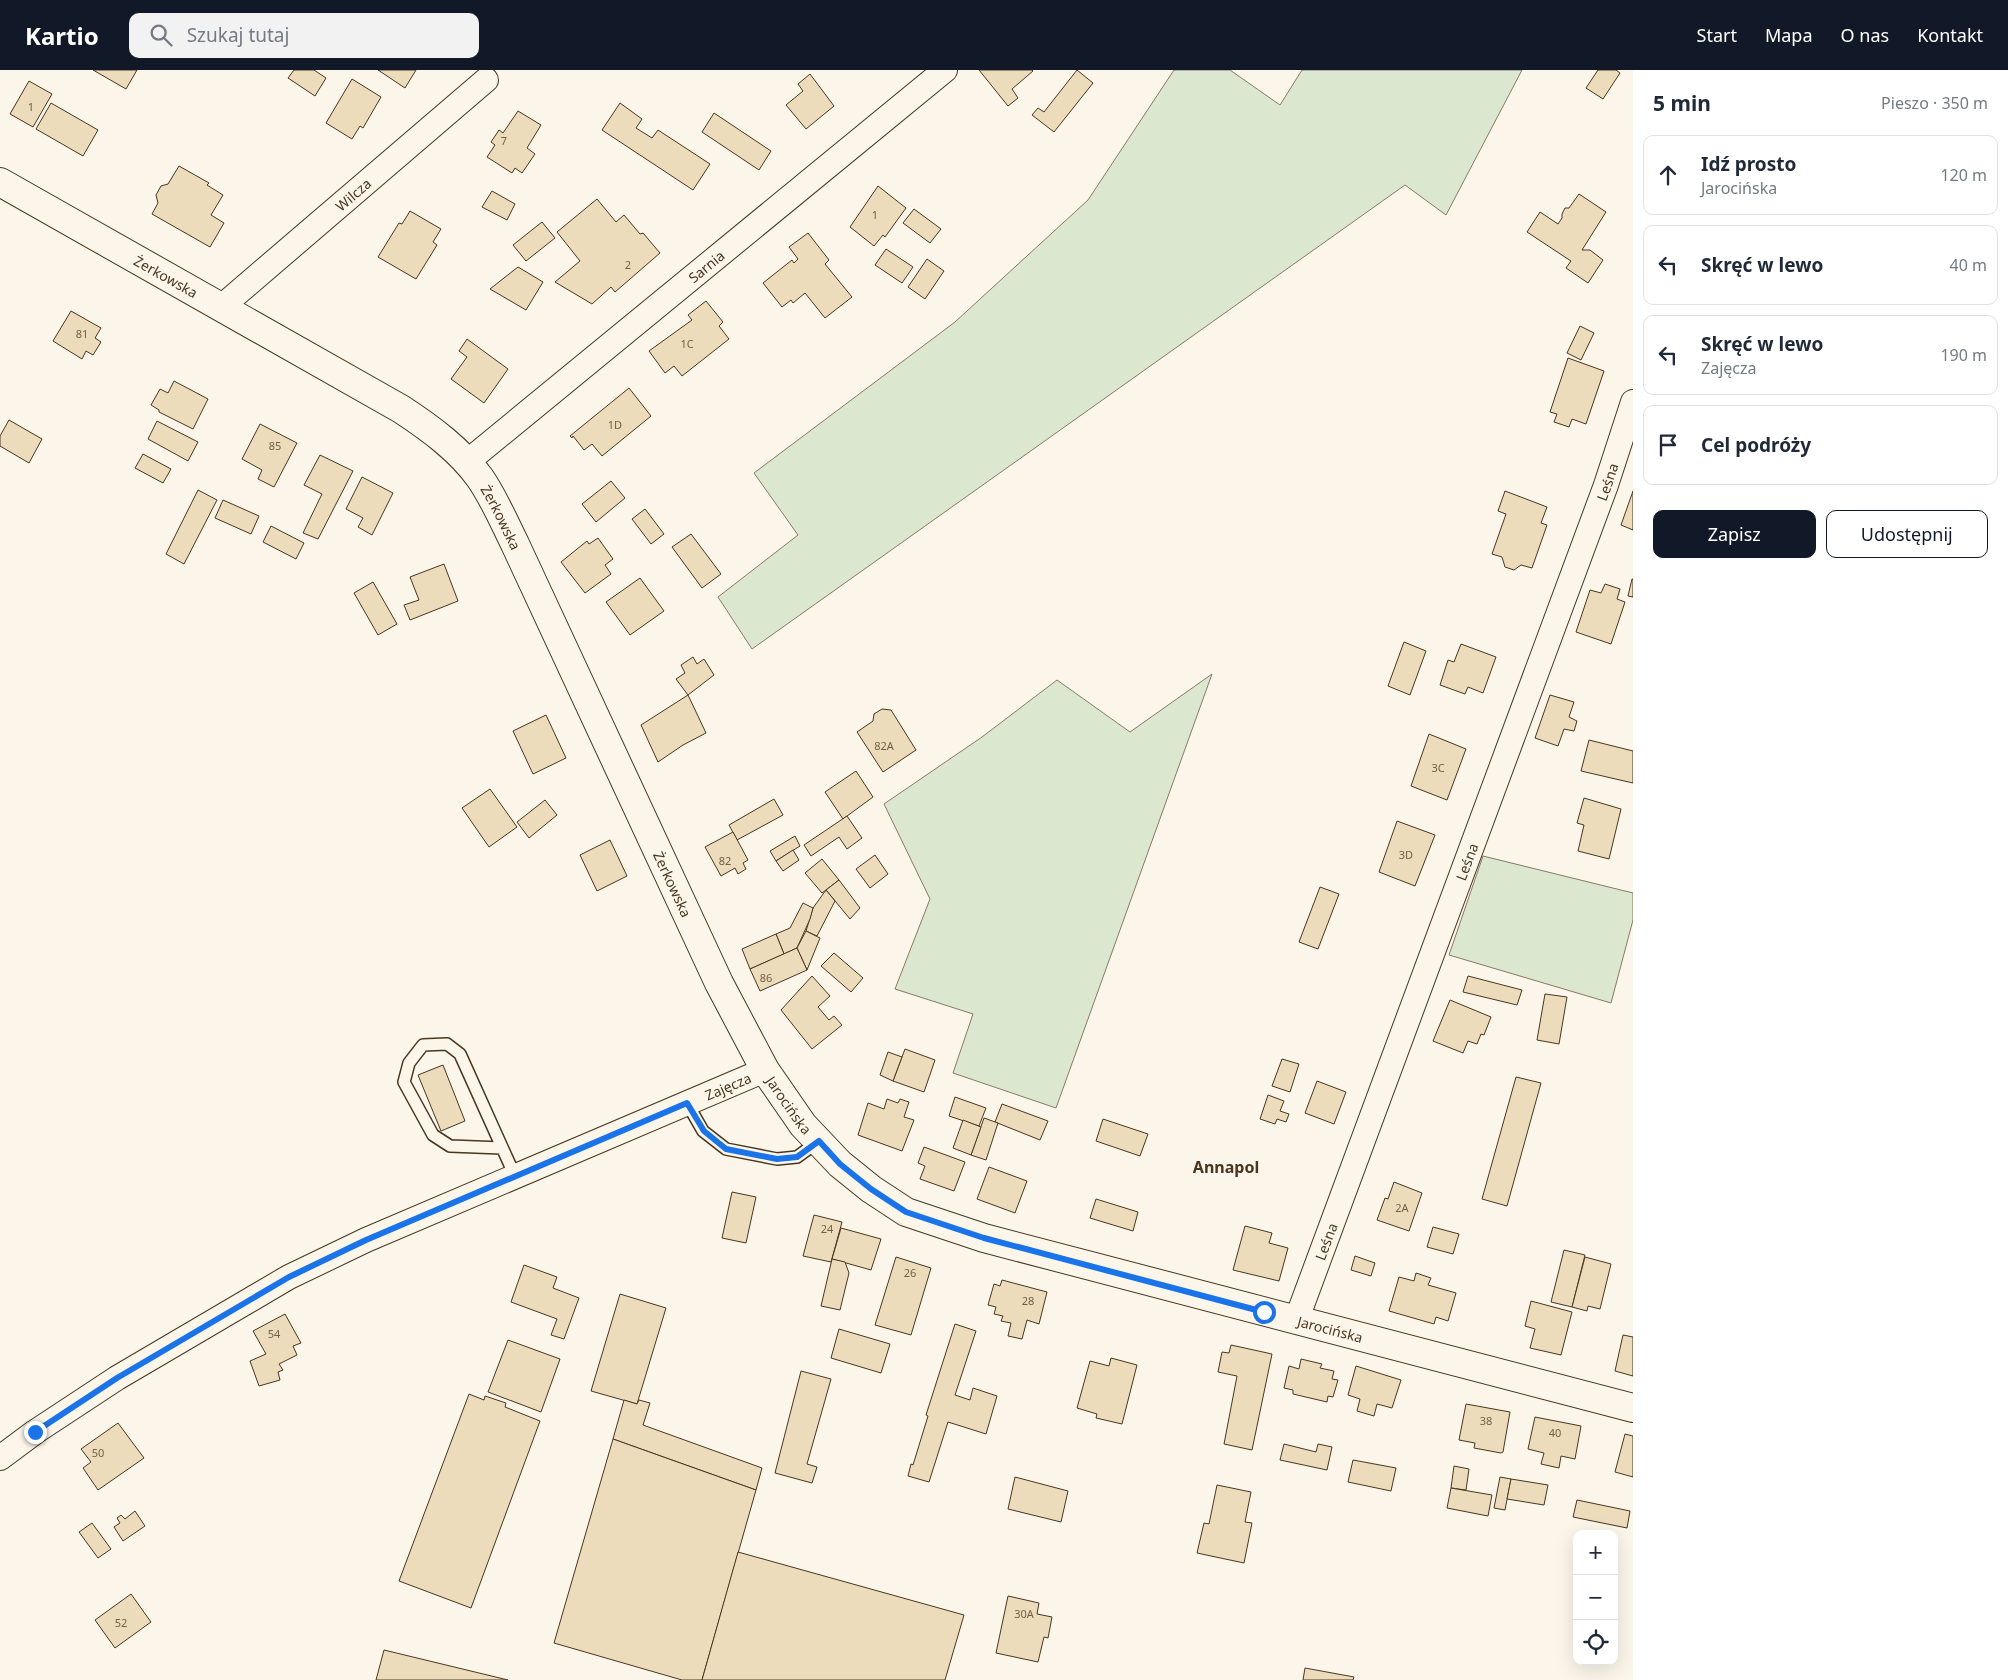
<!DOCTYPE html>
<html lang="pl">
<head>
<meta charset="utf-8">
<style>
  :root { --surface:#fff; --page:#f2f2f3; --text:#1f2937; --muted:#747a83; --line:#e0e1e3; --accent:#111827 }
  body { margin:0; font-family:"Noto Sans",sans-serif; background:var(--page); color:var(--text) }
  .controls { position:absolute; right:15px; bottom:15px; display:grid; overflow:hidden; border-radius:10px; box-shadow:0 5px 20px #0002 }
  .controls button { width:45px; height:45px; display:grid; place-items:center; padding:0; border:0; border-bottom:1px solid var(--line); background:var(--surface); color:var(--text); font:25px sans-serif }
  .stop { position:absolute; width:15px; height:15px; margin:-11px; border:4px solid #1a73e8; border-radius:50%; background:#fff }
  .stop.end { background:#1a73e8; border-color:#fff; box-shadow:0 1px 5px #0008 }
  .list { margin:0; padding:0; list-style:none }
  h2 { display:flex; justify-content:space-between; align-items:center; height:65px; margin:0; padding:0 20px; font-size:21px }
  h2 small { font-size:16px; font-weight:400; color:var(--muted) }
  .list li { display:grid; grid-template-columns:32px 1fr auto; gap:15px; align-items:center; box-sizing:border-box; height:80px; margin:0 10px 10px; padding:0 10px; border:1px solid var(--line); border-radius:10px }
  .list b { display:block; font-size:19px; white-space:nowrap }
  .list p { margin:0; font-size:16px; white-space:nowrap; color:var(--muted) }
  .list em { font-size:16px; font-style:normal; color:var(--muted) }
  .actions { display:flex; gap:10px; padding:15px 20px }
  .actions a { flex:1; padding:11px 0; border:1px solid var(--accent); border-radius:10px; text-align:center; font-size:18px; color:var(--accent) }
  .actions .main { background:var(--accent); color:#fff }
  .icon { flex:none; width:28px; height:28px; fill:none; stroke:currentColor; stroke-width:2; stroke-linecap:round; stroke-linejoin:round }
  .map { position:relative; flex:none; width:1633px; height:1610px; overflow:hidden }
  header { display:flex; align-items:center; gap:30px; box-sizing:border-box; height:70px; padding:0 25px; background:var(--accent); color:#fff }
  header strong { font-size:24px }
  nav { display:flex; gap:28px; margin-inline-start:auto; font-size:18px }
  .search { width:350px; height:45px; background:var(--page); display:flex; align-items:center; gap:12px; box-sizing:border-box; padding:0 18px; border-radius:10px; color:var(--muted); font-size:19px }
  main { display:flex }
  aside { flex:1; background:var(--surface) }
  .map>svg:first-child { display:block }
  .green { fill:#dce7d0; stroke:#887966 }
  .building { fill:#ecdcbc; stroke:#4a3520 }
  .lines { fill:none; stroke-linecap:round; stroke-linejoin:round }
  .service-casing { stroke:#4a3520; stroke-width:14 }
  .minor-casing { stroke:#4a3520; stroke-width:26 }
  .tertiary-casing { stroke:#4a3520; stroke-width:30 }
  .service { stroke:#fbf6e9; stroke-width:11 }
  .minor { stroke:#fbf6e9; stroke-width:24 }
  .tertiary { stroke:#fbf6e9; stroke-width:28 }
  .route { stroke:#1a73e8; stroke-width:6 }
  .labels { text-anchor:middle; dominant-baseline:central; stroke-width:4; stroke-linejoin:round; paint-order:stroke }
  .number-label { font-size:11px; fill:#725f47 }
  .street-label { font-size:14px; fill:#4a3520; stroke:#fbf6e9 }
  .quarter-label { font-size:16px; font-weight:bold; fill:#4a3520; stroke:#fbf6e9 }
</style>
</head>
<body>
<header>
<strong>Kartio</strong>
<div class="search"><svg class="icon" aria-label="search" viewBox="0 0 24 24"><circle cx="10" cy="10" r="6"/><path d="M15 15l6 6"/></svg>Szukaj tutaj</div>
<nav><a>Start</a><a>Mapa</a><a>O nas</a><a>Kontakt</a></nav>
</header>
<main>
<div class="map">
<svg width="1633" height="1610" viewBox="0 0 1633 1610">
  <rect width="100%" height="100%" fill="#fbf6e9"/>
  <g class="green">
    <polygon points="1174,0 1230,0 1280,35 1302,0 1522,0 1446,145 1405,115 752,579 718,527 798,465 754,403 955,252 1088,130"/>
    <polygon points="1212,604 1056,1038 953,1003 973,944 895,919 930,829 884,734 982,667 1057,610 1130,662"/>
    <polygon points="1483,786 1633,823 1633,850 1611,933 1449,885"/>
  </g>
  <g class="building">
    <polygon points="93,0 137,0 126,19"/>
    <polygon points="294,0 314,0 326,8 315,26 288,8"/>
    <polygon points="378,0 416,0 405,18"/>
    <polygon points="979,0 1032,0 1033,1 1012,19 1018,28 1008,36"/>
    <polygon points="1077,0 1093,13 1054,62 1032,45 1038,38 1044,42"/>
    <polygon points="1598,0 1616,0 1620,3 1603,29 1586,18"/>
    <polygon points="810,4 834,36 806,59 786,35 803,21 798,14"/>
    <polygon points="352,9 381,27 363,58 360,56 352,69 326,53"/>
    <polygon points="29,11 52,24 33,57 10,44"/>
    <polygon points="51,33 98,60 83,86 36,59"/>
    <polygon points="620,33 642,49 636,58 652,68 658,60 710,94 693,120 602,60"/>
    <polygon points="518,41 541,55 527,78 535,84 522,103 515,98 512,103 487,87 495,75 491,72 499,60 503,63"/>
    <polygon points="714,43 771,81 759,100 702,62"/>
    <polygon points="179,96 209,113 207,115 223,125 211,145 224,153 210,177 152,144 158,133 156,125 161,116 168,114"/>
    <polygon points="878,116 906,138 885,167 883,165 874,176 850,157"/>
    <polygon points="492,121 515,134 507,150 482,137"/>
    <polygon points="1579,124 1606,142 1582,180 1590,180 1603,190 1588,213 1566,198 1571,191 1527,162 1540,142 1558,154 1562,148 1562,144 1565,138 1569,138"/>
    <polygon points="597,129 616,152 624,145 640,164 643,163 660,183 615,222 611,217 592,234 555,212 580,191 557,162"/>
    <polygon points="914,139 941,159 930,173 903,153"/>
    <polygon points="410,141 441,159 433,172 437,175 416,209 378,187 399,153 402,154"/>
    <polygon points="542,152 555,168 526,191 513,175"/>
    <polygon points="808,163 829,190 825,194 852,227 825,248 805,223 793,233 791,230 782,237 763,213 792,190 794,193 798,189 789,177"/>
    <polygon points="886,179 913,197 902,213 875,195"/>
    <polygon points="927,189 944,201 925,229 908,217"/>
    <polygon points="518,197 543,212 526,240 490,219"/>
    <polygon points="706,231 723,252 719,256 729,269 682,306 674,296 665,303 649,281 692,250 688,245"/>
    <polygon points="71,241 101,258 95,268 101,272 93,285 86,281 82,289 53,271"/>
    <polygon points="1580,256 1594,263 1581,290 1567,283"/>
    <polygon points="467,269 508,299 484,333 451,309 467,287 459,281"/>
    <polygon points="1568,288 1604,301 1586,354 1572,349 1569,357 1554,352 1557,344 1550,342"/>
    <polygon points="174,311 208,329 193,359 159,342 159,340 151,335 160,319 168,323"/>
    <polygon points="629,318 651,346 602,386 592,374 584,380 573,366 572,368 570,366"/>
    <polygon points="9,350 42,369 29,393 0,376 0,366"/>
    <polygon points="157,351 198,372 188,391 148,369"/>
    <polygon points="260,354 297,373 274,417 258,409 262,400 242,389"/>
    <polygon points="143,384 171,399 163,413 135,398"/>
    <polygon points="320,385 353,401 318,469 303,463 322,424 304,415"/>
    <polygon points="362,407 393,423 372,465 358,457 363,448 346,439"/>
    <polygon points="611,411 625,428 596,452 582,434"/>
    <polygon points="198,420 217,430 184,494 166,484"/>
    <polygon points="1505,421 1547,437 1541,453 1547,455 1532,498 1521,495 1514,500 1505,497 1502,487 1492,484 1506,444 1498,441"/>
    <polygon points="1633,421 1633,460 1621,455"/>
    <polygon points="223,430 259,446 251,464 215,448"/>
    <polygon points="645,439 664,464 651,474 632,449"/>
    <polygon points="271,456 304,473 296,489 263,472"/>
    <polygon points="691,464 721,504 702,518 672,477"/>
    <polygon points="598,468 613,489 605,495 611,504 585,523 561,492 587,471 589,474"/>
    <polygon points="444,494 458,531 410,550 404,535 419,530 410,507"/>
    <polygon points="640,508 664,541 630,565 606,532"/>
    <polygon points="1632,509 1633,509 1633,527 1628,526"/>
    <polygon points="373,512 397,554 378,565 354,523"/>
    <polygon points="1605,514 1620,519 1617,529 1625,532 1611,574 1576,562 1590,520 1601,523"/>
    <polygon points="1404,572 1426,581 1410,625 1388,616"/>
    <polygon points="1461,574 1496,587 1483,623 1468,617 1465,624 1440,615 1448,590 1454,592"/>
    <polygon points="693,587 697,594 704,589 714,605 688,625 676,609 685,603 681,595"/>
    <polygon points="688,625 706,663 683,675 658,692 641,655"/>
    <polygon points="1550,625 1574,632 1569,647 1577,651 1574,661 1564,659 1558,676 1535,668"/>
    <polygon points="882,639 891,640 916,680 883,702 857,662 873,651 874,644"/>
    <polygon points="546,645 566,688 533,704 513,661"/>
    <polygon points="1429,664 1466,679 1447,730 1411,716"/>
    <polygon points="1589,670 1633,681 1633,713 1581,701"/>
    <polygon points="856,701 873,727 843,749 825,722"/>
    <polygon points="490,719 517,757 489,777 462,738"/>
    <polygon points="1584,728 1621,739 1609,789 1578,781 1584,755 1577,753"/>
    <polygon points="774,729 783,745 737,770 729,755"/>
    <polygon points="545,730 557,745 529,768 517,752"/>
    <polygon points="847,746 862,768 847,779 839,767 811,786 804,775"/>
    <polygon points="1397,751 1435,765 1415,816 1379,802"/>
    <polygon points="733,762 748,790 743,793 746,799 738,804 735,798 721,806 705,777"/>
    <polygon points="795,766 800,776 776,791 770,781"/>
    <polygon points="610,770 627,806 597,821 580,785"/>
    <polygon points="793,780 799,790 783,801 776,791"/>
    <polygon points="875,785 888,804 870,818 856,799"/>
    <polygon points="822,789 839,810 822,823 805,803"/>
    <polygon points="839,810 860,838 850,849 826,820"/>
    <polygon points="1320,817 1339,824 1318,879 1299,872"/>
    <polygon points="826,820 835,831 817,866 806,861 813,838"/>
    <polygon points="803,833 813,838 810,849 797,878 784,884 776,864 790,858"/>
    <polygon points="806,861 820,868 807,900 797,878"/>
    <polygon points="776,864 784,884 750,899 742,879"/>
    <polygon points="797,878 807,900 760,921 750,899"/>
    <polygon points="834,883 863,908 851,922 821,896"/>
    <polygon points="812,906 830,926 818,937 829,950 834,946 842,955 812,979 781,940"/>
    <polygon points="1468,906 1522,920 1517,935 1463,922"/>
    <polygon points="1545,924 1567,927 1559,974 1537,970"/>
    <polygon points="1450,930 1491,947 1484,965 1481,964 1477,974 1468,971 1463,983 1433,971"/>
    <polygon points="905,979 935,990 924,1022 893,1011"/>
    <polygon points="888,982 902,987 893,1011 880,1005"/>
    <polygon points="1282,989 1299,994 1290,1022 1272,1016"/>
    <polygon points="443,995 465,1051 441,1061 418,1005"/>
    <polygon points="1516,1007 1541,1013 1507,1136 1482,1129"/>
    <polygon points="1317,1011 1346,1022 1334,1054 1305,1043"/>
    <polygon points="1268,1025 1284,1031 1280,1041 1289,1044 1286,1052 1277,1049 1275,1054 1260,1049"/>
    <polygon points="955,1027 986,1038 979,1056 949,1046"/>
    <polygon points="887,1029 898,1033 900,1029 909,1032 904,1047 914,1050 902,1081 858,1065 868,1033 884,1039"/>
    <polygon points="1002,1034 1048,1051 1040,1070 995,1052"/>
    <polygon points="984,1048 998,1053 986,1090 971,1085"/>
    <polygon points="1103,1049 1148,1064 1140,1086 1096,1071"/>
    <polygon points="963,1050 981,1057 971,1085 953,1078"/>
    <polygon points="924,1077 965,1092 954,1121 920,1109 925,1096 918,1093"/>
    <polygon points="989,1097 1027,1111 1015,1143 977,1129"/>
    <polygon points="1394,1112 1422,1123 1409,1161 1377,1150 1385,1128 1388,1129"/>
    <polygon points="732,1122 756,1127 746,1173 722,1168"/>
    <polygon points="1096,1129 1138,1142 1133,1161 1090,1148"/>
    <polygon points="814,1145 842,1152 831,1192 803,1186"/>
    <polygon points="1245,1156 1272,1163 1269,1173 1288,1178 1279,1211 1233,1200"/>
    <polygon points="1433,1157 1459,1164 1453,1184 1427,1177"/>
    <polygon points="841,1158 881,1169 871,1200 832,1189"/>
    <polygon points="1564,1180 1585,1185 1572,1237 1551,1232"/>
    <polygon points="1355,1186 1375,1193 1371,1206 1351,1200"/>
    <polygon points="896,1187 931,1198 911,1265 875,1255"/>
    <polygon points="1585,1187 1611,1194 1600,1239 1588,1236 1587,1241 1572,1237"/>
    <polygon points="832,1189 845,1192 849,1203 840,1240 821,1236"/>
    <polygon points="524,1195 557,1207 553,1218 579,1228 564,1269 551,1265 557,1249 511,1232"/>
    <polygon points="1416,1203 1431,1208 1428,1215 1456,1223 1448,1251 1436,1247 1434,1254 1389,1241 1399,1207 1414,1211"/>
    <polygon points="1002,1210 1047,1222 1039,1254 1027,1250 1022,1269 1008,1266 1011,1253 1001,1251 1003,1246 994,1244 996,1237 988,1235 994,1214 1000,1216"/>
    <polygon points="620,1224 666,1238 637,1334 591,1321"/>
    <polygon points="1531,1231 1572,1242 1561,1285 1530,1278 1535,1259 1525,1256"/>
    <polygon points="285,1244 301,1273 293,1276 297,1285 279,1294 283,1300 278,1302 280,1310 259,1316 250,1291 266,1284 253,1261"/>
    <polygon points="955,1254 976,1261 955,1325 970,1330 973,1318 997,1326 986,1364 948,1352 929,1412 908,1406 911,1394 913,1395 928,1346 926,1345"/>
    <polygon points="839,1259 890,1274 881,1303 831,1288"/>
    <polygon points="1623,1265 1633,1267 1633,1306 1615,1301"/>
    <polygon points="508,1270 560,1289 541,1342 488,1322"/>
    <polygon points="1231,1275 1272,1284 1252,1380 1224,1374 1237,1306 1218,1302 1222,1282 1229,1283"/>
    <polygon points="1111,1288 1137,1295 1122,1354 1096,1348 1097,1344 1077,1338 1090,1291 1109,1296"/>
    <polygon points="1301,1289 1322,1294 1320,1298 1334,1301 1332,1309 1338,1310 1333,1327 1328,1326 1327,1332 1293,1324 1293,1320 1284,1318 1289,1296 1299,1299"/>
    <polygon points="1356,1296 1401,1310 1392,1338 1377,1334 1374,1346 1357,1341 1360,1329 1348,1325"/>
    <polygon points="801,1301 831,1309 807,1394 817,1397 812,1413 775,1403"/>
    <polygon points="469,1324 484,1330 485,1326 506,1333 505,1337 540,1351 471,1538 399,1511"/>
    <polygon points="624,1330 637,1334 639,1330 650,1333 643,1355 762,1398 756,1420 613,1369"/>
    <polygon points="1466,1334 1510,1342 1503,1382 1501,1383 1474,1378 1475,1373 1459,1370"/>
    <polygon points="1535,1347 1581,1356 1575,1389 1561,1386 1559,1398 1541,1394 1544,1383 1528,1379"/>
    <polygon points="118,1353 144,1388 98,1420 83,1398 91,1392 81,1379"/>
    <polygon points="1625,1364 1633,1366 1633,1407 1615,1402"/>
    <polygon points="613,1369 756,1420 702,1610 682,1610 554,1573"/>
    <polygon points="1284,1374 1316,1382 1318,1374 1332,1377 1327,1400 1280,1390"/>
    <polygon points="1353,1390 1396,1398 1391,1421 1348,1412"/>
    <polygon points="1454,1396 1469,1399 1466,1420 1451,1418"/>
    <polygon points="1015,1407 1068,1421 1061,1452 1008,1439"/>
    <polygon points="1500,1407 1511,1409 1505,1440 1494,1438"/>
    <polygon points="1511,1409 1548,1415 1544,1435 1507,1429"/>
    <polygon points="1217,1415 1251,1422 1245,1452 1252,1453 1244,1493 1197,1483 1204,1453 1209,1454"/>
    <polygon points="1451,1418 1492,1425 1488,1446 1447,1438"/>
    <polygon points="1577,1430 1630,1441 1627,1458 1573,1447"/>
    <polygon points="135,1441 145,1456 123,1471 114,1457 120,1453 117,1448 121,1445 125,1449"/>
    <polygon points="92,1453 111,1479 98,1488 79,1462"/>
    <polygon points="738,1482 964,1545 945,1610 702,1610"/>
    <polygon points="131,1524 151,1552 115,1578 95,1550"/>
    <polygon points="1008,1526 1039,1533 1037,1544 1052,1547 1048,1568 1044,1567 1038,1592 996,1583"/>
    <polygon points="384,1580 508,1610 376,1610"/>
    <polygon points="1305,1598 1354,1607 1353,1610 1303,1610"/>
  </g>
  <g class="lines">
    <defs>
      <g id="service">
        <polyline points="687,1033 703,1061 726,1079 777,1089 797,1087 819,1071"/>
        <polyline points="502,1078 450,1076 433,1065 404,1012 409,993 423,975 447,974 460,984 515,1106"/>
      </g>
      <g id="minor">
        <path id="s1" d="M220,238l266,-228"/>
        <path id="s2" d="M467,392l478,-392"/>
        <path id="s3" d="M1296,1251l310,-836 27,-83"/>
        <path id="s4" d="M0,1388l35,-26 82,-54 172,-101 77,-37 399,-170"/>
      </g>
      <g id="tertiary">
        <path id="s5" d="M0,112l401,227c29,19 59,41 79,69 14,20 24,44 35,66l204,439 46,87 38,55 37,39 31,25 35,23 78,26 649,170"/>
      </g>
    </defs>
    <use href="#service" class="service-casing"/>
    <use href="#minor" class="minor-casing"/>
    <use href="#tertiary" class="tertiary-casing"/>
    <use href="#service" class="service"/>
    <use href="#minor" class="minor"/>
    <use href="#tertiary" class="tertiary"/>
  </g>
  <g class="lines">
    <polyline class="route" points="35,1362 117,1308 289,1207 366,1170 687,1033 704,1061 726,1079 777,1089 797,1087 819,1071 840,1094 871,1119 906,1142 984,1168 1264,1242"/>
  </g>
  <g class="labels">
    <g class="number-label">
      <text x="31" y="36">1</text>
      <text x="504" y="70">7</text>
      <text x="875" y="144">1</text>
      <text x="628" y="194">2</text>
      <text x="82" y="263">81</text>
      <text x="687" y="273">1C</text>
      <text x="615" y="354">1D</text>
      <text x="275" y="375">85</text>
      <text x="884" y="675">82A</text>
      <text x="1438" y="697">3C</text>
      <text x="1406" y="784">3D</text>
      <text x="725" y="790">82</text>
      <text x="766" y="907">86</text>
      <text x="1402" y="1137">2A</text>
      <text x="827" y="1158">24</text>
      <text x="910" y="1202">26</text>
      <text x="1028" y="1230">28</text>
      <text x="274" y="1263">54</text>
      <text x="1486" y="1350">38</text>
      <text x="1555" y="1362">40</text>
      <text x="98" y="1382">50</text>
      <text x="1024" y="1543">30A</text>
      <text x="121" y="1552">52</text>
    </g>
    <g class="street-label">
      <text stroke="none"><textPath href="#s1" startOffset="175">Wilcza</textPath></text>
      <text stroke="none"><textPath href="#s2" startOffset="309">Sarnia</textPath></text>
      <text stroke="none"><textPath href="#s5" startOffset="191">Żerkowska</textPath></text>
      <text stroke="none"><textPath href="#s3" startOffset="895">Leśna</textPath></text>
      <text stroke="none"><textPath href="#s5" startOffset="611">Żerkowska</textPath></text>
      <text stroke="none"><textPath href="#s3" startOffset="490">Leśna</textPath></text>
      <text stroke="none"><textPath href="#s5" startOffset="1016">Żerkowska</textPath></text>
      <text stroke="none"><textPath href="#s4" startOffset="820">Zajęcza</textPath></text>
      <text stroke="none"><textPath href="#s5" startOffset="1266">Jarocińska</textPath></text>
      <text stroke="none"><textPath href="#s3" startOffset="85">Leśna</textPath></text>
      <text stroke="none"><textPath href="#s5" startOffset="1866">Jarocińska</textPath></text>
    </g>
    <g class="quarter-label">
      <text x="1226" y="1097">Annapol</text>
    </g>
  </g>
</svg>
<div class="controls">
<button>+</button>
<button>−</button>
<button><svg class="icon" aria-label="locate" viewBox="0 0 24 24"><circle cx="12" cy="12" r="6"/><path d="M12 2v4M12 18v4M2 12h4M18 12h4"/></svg></button>
</div>
<div class="stop" style="left:1264px;top:1242px"></div>
<div class="stop end" style="left:35px;top:1362px"></div>
</div>
<aside>
<h2>5 min<small>Pieszo · 350 m</small></h2>
<ul class="list">
<li><svg class="icon" aria-label="ahead" viewBox="0 0 24 24"><path d="M12 20V5M6 11l6-6 6 6"/></svg><div><b>Idź prosto</b><p>Jarocińska</p></div><em>120 m</em></li>
<li><svg class="icon" aria-label="left" viewBox="0 0 24 24"><path d="M17 20v-9H6M10 6l-5 5 5 5"/></svg><div><b>Skręć w lewo</b></div><em>40 m</em></li>
<li><svg class="icon" aria-label="left" viewBox="0 0 24 24"><path d="M17 20v-9H6M10 6l-5 5 5 5"/></svg><div><b>Skręć w lewo</b><p>Zajęcza</p></div><em>190 m</em></li>
<li><svg class="icon" aria-label="arrive" viewBox="0 0 24 24"><path d="M6 21V4h12l-3 4 3 4H6"/></svg><div><b>Cel podróży</b></div></li>
</ul>
<div class="actions"><a class="main">Zapisz</a><a>Udostępnij</a></div>
</aside>
</main>
</body>
</html>
